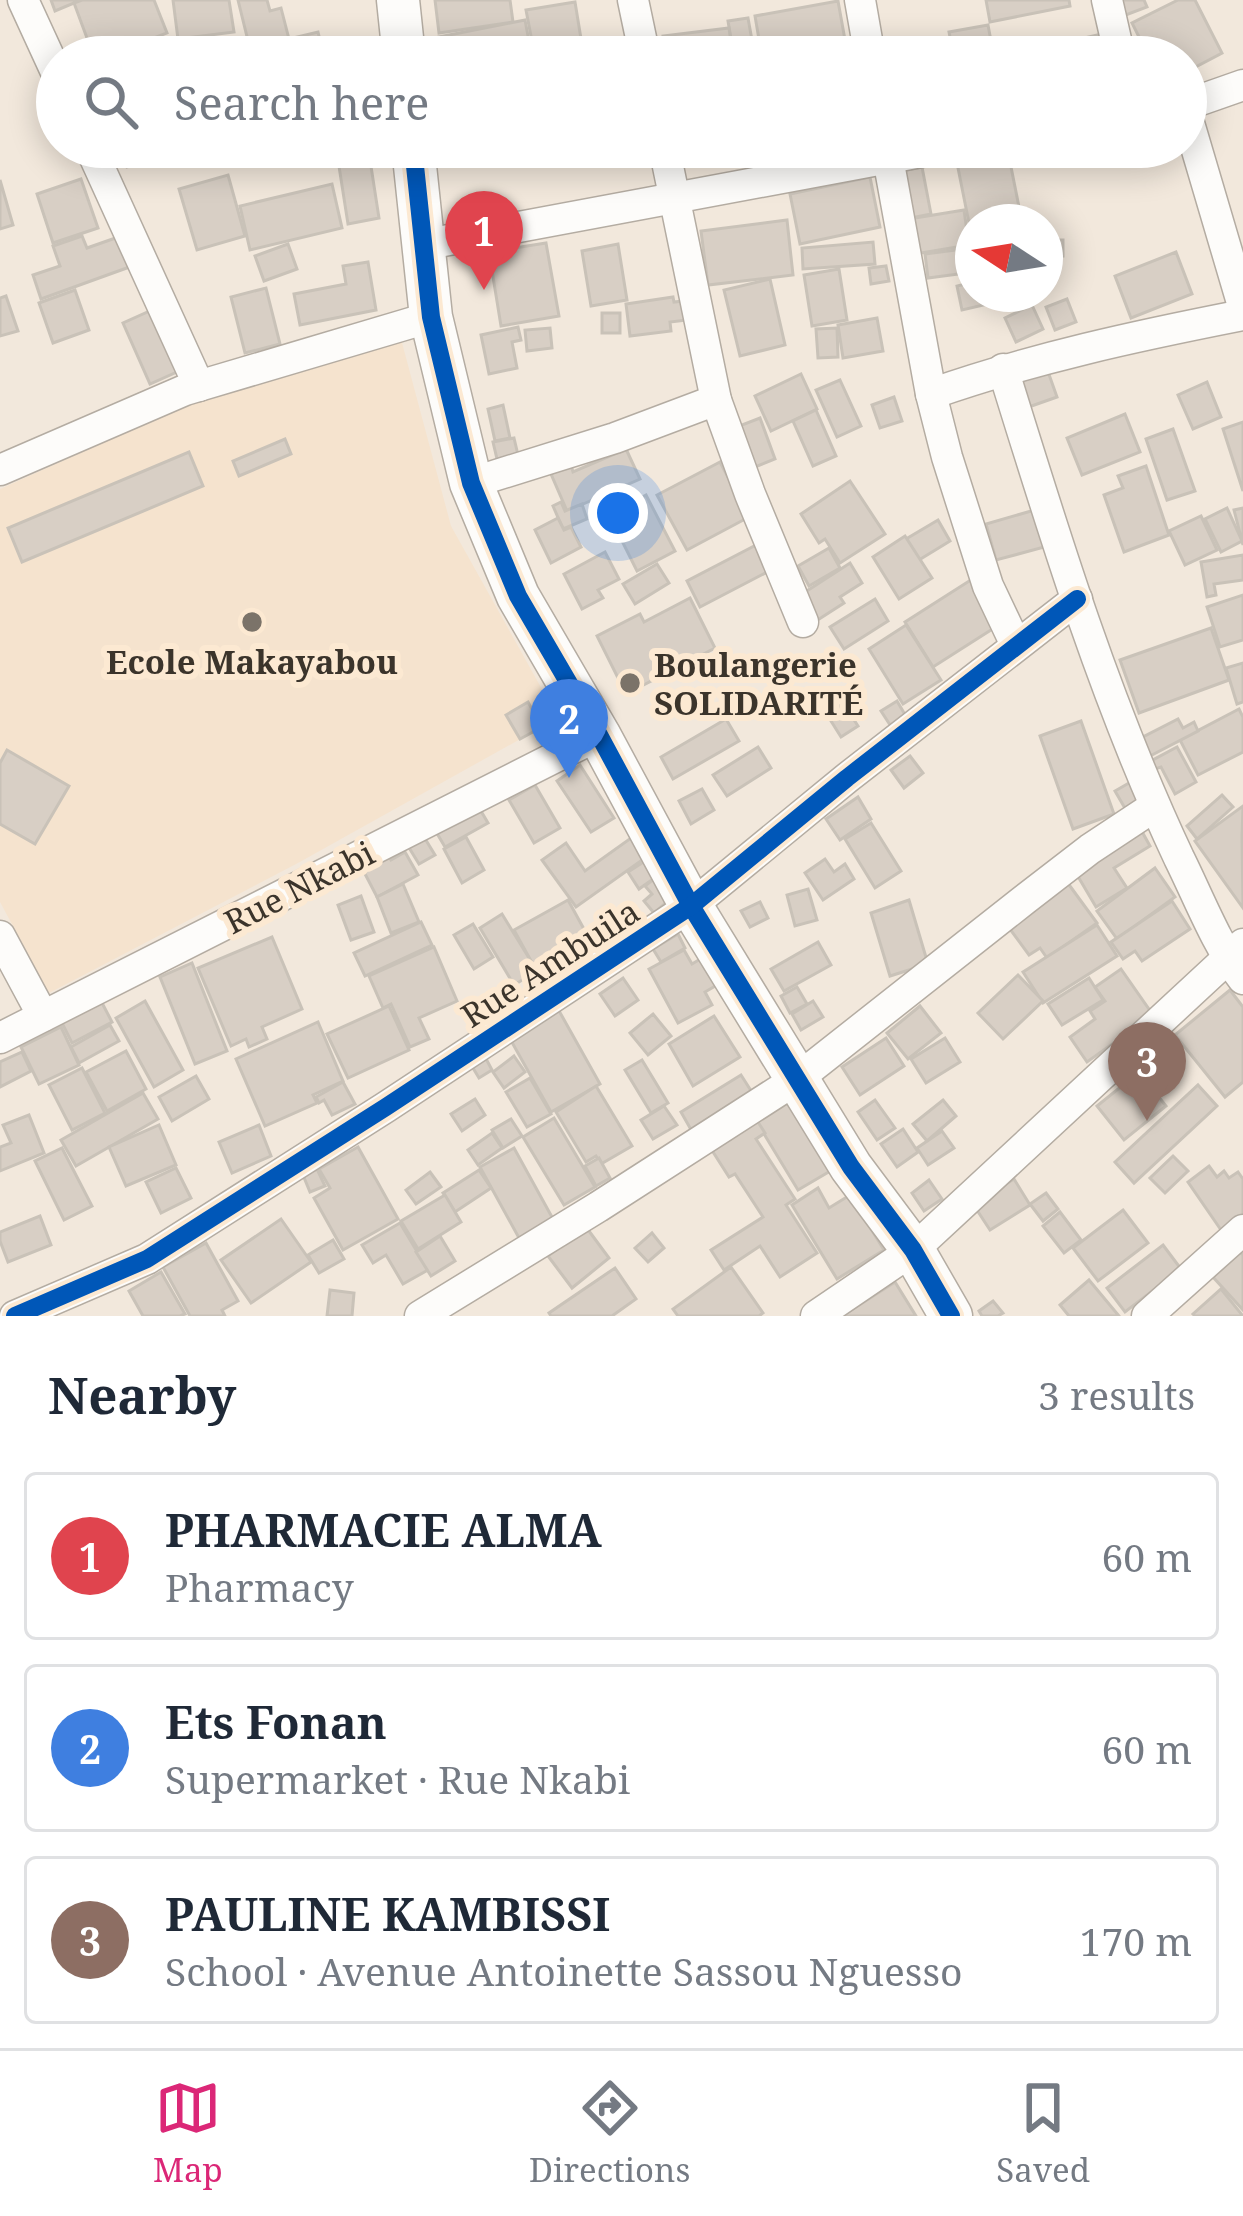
<!DOCTYPE html>
<html lang="en">
<head>
<meta charset="utf-8">
<style>
  :root { --surface:#fff; --page:#f6f6f7; --text:#1f2937; --muted:#747a83; --line:#e0e1e3; --accent:#db2777 }
  body { margin:0; font-family:"Noto Serif",serif; background:var(--page); color:var(--text) }
  .compass { position:absolute; left:955px; top:204px; width:108px; height:108px; border-radius:50%; background:var(--surface); box-shadow:0 6px 30px #0003; rotate:282deg }
  .you { position:absolute; left:618px; top:513px; width:42px; height:42px; margin:-30px; border:9px solid #fff; border-radius:50%; background:#1a73e8; box-shadow:0 0 0 18px #1a73e833 }
  .badge { display:grid; place-items:center; width:78px; height:78px; border-radius:50%; background:var(--accent); color:#fff; font-size:39px; font-weight:700 }
  .pin { position:absolute; translate:-50% -99px; filter:drop-shadow(0 3px 6px #0008) }
  .pin::after { content:''; position:absolute; top:63px; width:42px; height:36px; background:inherit; clip-path:polygon(0 0,100% 0,50% 100%) }
  .list { margin:0; padding:0; list-style:none }
  h2 { display:flex; justify-content:space-between; align-items:center; height:156px; margin:0; padding:0 48px; font-size:51px }
  h2 small { font-size:39px; font-weight:400; color:var(--muted) }
  .list li { display:grid; grid-template-columns:78px 1fr auto; gap:36px; align-items:center; box-sizing:border-box; height:168px; margin:0 24px 24px; padding:0 24px; border:3px solid var(--line); border-radius:12px }
  .list b { display:block; font-size:45px; white-space:nowrap }
  .list p { margin:0; font-size:39px; white-space:nowrap; color:var(--muted) }
  .list em { font-size:39px; font-style:normal; color:var(--muted) }
  .icon { flex:none; width:66px; height:66px; fill:none; stroke:currentColor; stroke-width:2; stroke-linecap:round; stroke-linejoin:round }
  .map { position:relative; flex:none; width:1243px; height:1316px; overflow:hidden }
  .search { position:absolute; background:var(--surface); box-shadow:0 6px 30px #0003; left:36px; right:36px; top:36px; height:132px; display:flex; align-items:center; gap:30px; box-sizing:border-box; padding:0 42px; border-radius:66px; color:var(--muted); font-size:45px }
  .sheet { height:732px; background:var(--surface) }
  nav { display:flex; justify-content:space-around; align-items:center; box-sizing:border-box; height:168px; border-top:3px solid var(--line); background:var(--surface); font-size:33px; color:var(--muted) }
  nav a { display:grid; justify-items:center; gap:6px }
  nav .on { color:var(--accent) }
  .map>svg:first-child { display:block }
  .built { fill:#f5e3ce }
  .building { fill:#d8cfc5; stroke:#c9c2b8; stroke-width:3 }
  .lines { fill:none; stroke-linecap:round; stroke-linejoin:round }
  .street-casing { stroke:#b4aca2; stroke-width:33 }
  .secondary-casing { stroke:#b4aca2; stroke-width:45 }
  .street { stroke:#fdfcfa; stroke-width:30 }
  .secondary { stroke:#fdfcfa; stroke-width:42 }
  .cycleway-casing { stroke:#fce9d2; stroke-width:26 }
  .cycleway { stroke:#0057b8; stroke-width:18 }
  .poi-dot { fill:#7b7369; stroke:#fce9d2; stroke-width:4.5 }
  .labels { text-anchor:middle; dominant-baseline:central; stroke-width:12; stroke-linejoin:round; paint-order:stroke }
  .poi-label { font-size:33px; font-weight:bold; fill:#3b342b; stroke:#fce9d2 }
  .street-label { font-size:33px; fill:#3b342b; stroke:#fce9d2 }
</style>
</head>
<body>
<div class="map">
<svg width="1243" height="1316" viewBox="0 0 1243 1316">
  <rect width="100%" height="100%" fill="#f2e8dc"/>
  <polygon class="built" points="401,339 451,526 558,718 298,863 49,993 0,902 0,489 196,401"/>
  <g class="building">
    <polygon points="51,0 81,0 55,11"/>
    <polygon points="82,0 154,0 167,33 105,57 94,57 74,3"/>
    <polygon points="173,0 229,0 234,32 178,39"/>
    <polygon points="238,0 267,0 270,11 281,8 289,39 318,32 324,57 252,57"/>
    <polygon points="435,0 510,0 513,22 439,33"/>
    <polygon points="986,0 1069,0 1070,6 990,22"/>
    <polygon points="1118,0 1144,0 1147,7 1123,16"/>
    <polygon points="1178,0 1195,0 1222,53 1186,72 1186,57 1149,57 1132,23"/>
    <polygon points="838,1 847,51 812,57 762,57 755,16"/>
    <polygon points="575,2 584,57 535,57 526,10"/>
    <polygon points="748,18 755,57 734,57 728,21"/>
    <polygon points="525,20 532,57 443,57 439,37"/>
    <polygon points="988,25 994,57 954,57 949,32"/>
    <polygon points="729,28 733,57 666,57 663,36"/>
    <polygon points="1097,35 1101,57 1079,57 1076,40"/>
    <polygon points="188,44 192,57 150,57 150,55"/>
    <polygon points="138,46 143,57 114,57"/>
    <polygon points="1067,46 1068,57 1051,57 1050,48"/>
    <polygon points="121,147 163,147 166,156 127,167"/>
    <polygon points="336,147 368,147 379,218 348,224"/>
    <polygon points="984,147 1007,147 1022,222 973,222 973,243 955,153"/>
    <polygon points="922,167 931,214 911,218 902,171"/>
    <polygon points="228,175 245,236 197,250 179,189"/>
    <polygon points="870,177 880,227 800,244 790,194"/>
    <polygon points="81,179 98,228 53,243 37,194"/>
    <polygon points="0,180 13,225 0,229"/>
    <polygon points="332,184 342,228 250,250 240,206"/>
    <polygon points="964,210 969,245 915,254 909,219"/>
    <polygon points="787,220 793,275 708,285 701,231"/>
    <polygon points="124,235 135,265 41,299 33,275 60,266 53,246 82,236 87,248"/>
    <polygon points="1045,240 1063,240 1063,256 1045,257"/>
    <polygon points="873,242 875,264 803,269 802,248"/>
    <polygon points="546,243 559,316 501,326 489,252"/>
    <polygon points="288,244 297,269 264,281 255,256"/>
    <polygon points="618,244 627,300 591,306 582,251"/>
    <polygon points="963,249 966,273 928,278 925,254"/>
    <polygon points="973,252 973,279 971,279 964,254"/>
    <polygon points="1176,252 1192,294 1131,318 1115,276"/>
    <polygon points="368,262 376,310 300,325 294,294 346,284 343,266"/>
    <polygon points="886,266 889,281 871,284 869,268"/>
    <polygon points="839,269 847,320 812,326 804,275"/>
    <polygon points="770,279 785,345 740,356 724,290"/>
    <polygon points="973,282 973,294 1031,294 962,310 957,286"/>
    <polygon points="266,288 280,344 245,353 231,297"/>
    <polygon points="75,290 89,330 53,343 39,303"/>
    <polygon points="6,296 18,331 0,336 0,298"/>
    <polygon points="673,297 674,302 684,301 687,320 670,322 671,331 630,336 626,304"/>
    <polygon points="1067,299 1076,322 1055,330 1046,307"/>
    <polygon points="1032,305 1043,329 1016,342 1005,318"/>
    <polygon points="152,310 179,371 150,384 123,323"/>
    <rect x="602" y="313" width="18" height="20"/>
    <polygon points="877,318 883,351 843,358 838,325"/>
    <polygon points="518,327 521,340 512,342 517,368 489,374 481,335"/>
    <polygon points="550,328 552,348 527,351 525,330"/>
    <polygon points="837,328 838,357 818,358 816,329"/>
    <polygon points="1046,366 1057,397 1023,409 1012,378"/>
    <polygon points="801,374 817,409 771,431 755,396"/>
    <polygon points="840,380 861,426 837,437 816,390"/>
    <polygon points="1207,382 1221,417 1193,429 1178,395"/>
    <polygon points="894,397 902,421 880,428 872,405"/>
    <polygon points="503,405 510,438 495,441 488,409"/>
    <polygon points="816,410 836,456 813,466 793,421"/>
    <polygon points="1125,414 1140,452 1082,475 1067,438"/>
    <polygon points="760,418 775,459 750,469 734,428"/>
    <polygon points="1243,422 1243,491 1223,429"/>
    <polygon points="1173,429 1195,491 1167,500 1146,439"/>
    <polygon points="514,438 518,455 497,459 493,442"/>
    <polygon points="285,439 291,454 239,476 233,461"/>
    <polygon points="626,449 640,479 567,511 551,474 571,465 573,472"/>
    <polygon points="189,452 203,486 22,562 8,528"/>
    <polygon points="720,462 749,517 687,550 657,495"/>
    <polygon points="1146,466 1169,535 1124,552 1104,495 1123,488 1118,476"/>
    <polygon points="850,481 885,534 840,563 825,539 819,543 801,514"/>
    <polygon points="646,495 675,551 637,571 609,515"/>
    <polygon points="561,502 565,511 582,504 587,519 563,529 553,506"/>
    <polygon points="1227,508 1242,541 1221,552 1205,519"/>
    <polygon points="1243,508 1243,545 1234,510"/>
    <polygon points="1038,509 1048,546 996,560 986,524"/>
    <polygon points="1201,516 1217,550 1185,565 1169,531"/>
    <polygon points="558,518 564,530 571,527 581,547 551,563 535,530"/>
    <polygon points="938,520 950,541 919,560 906,539"/>
    <polygon points="905,536 932,578 899,599 873,557"/>
    <polygon points="758,544 771,570 700,607 687,581"/>
    <polygon points="829,548 840,568 809,586 798,566"/>
    <polygon points="605,552 619,579 598,590 603,598 582,609 564,574"/>
    <polygon points="1243,555 1243,580 1214,584 1216,595 1207,597 1201,562"/>
    <polygon points="850,563 862,583 840,597 844,603 813,623 796,598"/>
    <polygon points="657,564 669,583 635,604 623,584"/>
    <polygon points="977,576 1005,621 933,667 905,622"/>
    <polygon points="1243,595 1243,640 1220,647 1207,607"/>
    <polygon points="690,598 715,648 626,694 597,636 640,614 644,622"/>
    <polygon points="875,599 888,621 844,649 830,627"/>
    <polygon points="906,625 941,680 903,704 869,649"/>
    <polygon points="1211,628 1229,680 1139,713 1120,660"/>
    <polygon points="1243,663 1243,702 1237,704 1226,668"/>
    <polygon points="897,701 907,718 892,728 881,711"/>
    <polygon points="528,702 542,727 520,739 506,715"/>
    <polygon points="843,703 858,726 841,737 826,713"/>
    <polygon points="1239,709 1243,717 1243,752 1198,775 1180,740"/>
    <polygon points="726,719 739,741 673,779 661,757"/>
    <polygon points="1178,719 1183,728 1194,722 1198,731 1150,756 1141,738"/>
    <polygon points="1081,721 1114,814 1073,829 1040,736"/>
    <polygon points="758,747 771,768 727,796 713,775"/>
    <polygon points="1177,747 1196,782 1175,794 1161,767 1155,769 1151,761"/>
    <polygon points="7,750 69,786 35,844 0,824 0,763"/>
    <polygon points="910,756 923,773 904,788 891,770"/>
    <polygon points="580,765 614,818 591,832 557,781"/>
    <polygon points="1136,779 1147,798 1126,810 1115,791"/>
    <polygon points="535,785 560,828 534,843 509,800"/>
    <polygon points="702,789 714,810 691,824 679,801"/>
    <polygon points="1222,795 1233,807 1197,839 1187,826"/>
    <polygon points="858,797 871,819 840,840 826,819"/>
    <polygon points="478,806 488,823 445,847 435,830"/>
    <polygon points="1243,806 1242,837 1243,908 1195,841"/>
    <polygon points="871,823 901,871 875,888 845,839"/>
    <polygon points="1140,828 1150,846 1114,868 1127,888 1096,907 1073,868"/>
    <polygon points="424,837 435,855 419,864 408,846"/>
    <polygon points="466,837 484,870 462,883 444,849"/>
    <polygon points="631,838 645,858 576,907 542,860 566,843 585,871"/>
    <polygon points="405,852 418,875 377,897 362,868 388,854 391,860"/>
    <polygon points="825,859 834,872 845,864 854,879 823,900 805,873"/>
    <polygon points="645,861 656,877 639,889 628,872"/>
    <polygon points="1155,868 1175,897 1117,939 1097,911"/>
    <polygon points="655,878 671,898 654,913 644,901 652,894 645,886"/>
    <polygon points="1067,882 1097,923 1047,958 1040,948 1029,955 1007,925"/>
    <polygon points="403,884 419,922 391,933 377,897"/>
    <polygon points="808,889 817,920 795,926 787,895"/>
    <polygon points="361,896 374,932 351,940 338,905"/>
    <polygon points="568,900 596,951 567,967 561,956 536,970 514,930"/>
    <polygon points="909,900 928,964 890,976 871,913"/>
    <polygon points="1172,901 1190,929 1142,961 1135,951 1123,959 1111,942"/>
    <polygon points="760,902 768,918 750,927 741,911"/>
    <polygon points="502,914 537,971 514,985 480,928"/>
    <polygon points="421,922 432,945 365,976 354,953"/>
    <polygon points="473,924 493,957 474,969 454,935"/>
    <polygon points="1097,925 1117,956 1043,1003 1023,972"/>
    <polygon points="678,934 685,948 661,962 653,949"/>
    <polygon points="272,937 302,1009 262,1027 267,1039 249,1047 246,1039 231,1046 198,968"/>
    <polygon points="818,942 831,965 784,991 771,969"/>
    <polygon points="434,947 457,1001 419,1018 429,1039 410,1047 391,1004 383,1008 369,976"/>
    <polygon points="684,950 692,964 702,958 717,985 705,992 712,1005 678,1023 649,969"/>
    <polygon points="192,963 227,1051 195,1064 160,977"/>
    <polygon points="1121,969 1153,1015 1087,1062 1070,1037 1095,1019 1090,1011 1105,1001 1095,987"/>
    <polygon points="1018,975 1043,1001 1003,1039 978,1013"/>
    <polygon points="623,978 638,1000 615,1016 600,994"/>
    <polygon points="1089,978 1103,1000 1062,1025 1048,1004"/>
    <polygon points="797,987 807,1004 790,1013 781,996"/>
    <polygon points="1230,990 1243,1007 1243,1082 1225,1097 1175,1035"/>
    <polygon points="100,999 112,1022 72,1043 60,1019"/>
    <polygon points="145,1001 183,1070 154,1087 116,1018"/>
    <polygon points="813,1001 823,1017 801,1030 792,1014"/>
    <polygon points="389,1006 409,1050 348,1078 327,1034"/>
    <polygon points="920,1006 941,1033 908,1059 887,1033"/>
    <polygon points="558,1009 600,1084 551,1112 509,1037"/>
    <polygon points="653,1014 671,1036 648,1055 630,1033"/>
    <polygon points="714,1016 740,1057 693,1086 669,1044"/>
    <polygon points="318,1022 343,1081 313,1095 317,1103 265,1126 236,1059"/>
    <polygon points="110,1025 119,1041 79,1063 71,1047"/>
    <polygon points="61,1027 79,1065 39,1084 21,1047"/>
    <polygon points="886,1038 904,1066 860,1095 842,1067"/>
    <polygon points="945,1038 960,1062 926,1083 911,1059"/>
    <polygon points="126,1051 146,1089 107,1111 86,1072"/>
    <polygon points="22,1052 31,1071 0,1087 0,1062"/>
    <polygon points="484,1055 492,1070 479,1078 470,1063"/>
    <polygon points="514,1056 525,1072 504,1088 493,1072"/>
    <polygon points="642,1060 668,1103 651,1113 625,1070"/>
    <polygon points="82,1068 105,1113 72,1130 49,1085"/>
    <polygon points="1139,1072 1166,1106 1124,1140 1097,1106"/>
    <polygon points="741,1075 755,1097 694,1135 681,1112"/>
    <polygon points="196,1076 209,1099 172,1121 159,1097"/>
    <polygon points="530,1078 551,1114 527,1127 506,1092"/>
    <polygon points="343,1082 355,1104 332,1115 324,1100 319,1103 316,1097"/>
    <polygon points="1198,1085 1217,1106 1134,1183 1115,1162"/>
    <polygon points="596,1086 632,1146 601,1164 596,1156 586,1162 556,1112"/>
    <polygon points="143,1093 158,1119 76,1166 61,1140"/>
    <polygon points="789,1098 832,1170 798,1190 755,1119"/>
    <polygon points="475,1099 485,1115 462,1131 451,1114"/>
    <polygon points="875,1100 895,1128 877,1140 858,1112"/>
    <polygon points="943,1100 956,1116 927,1141 913,1124"/>
    <polygon points="664,1106 677,1125 653,1139 641,1120"/>
    <polygon points="751,1111 765,1133 756,1139 795,1199 786,1205 817,1253 780,1277 760,1246 724,1270 711,1250 763,1217 735,1174 729,1177 706,1141"/>
    <polygon points="29,1115 44,1153 0,1171 0,1147 11,1143 3,1125"/>
    <polygon points="554,1118 595,1187 564,1205 523,1137"/>
    <polygon points="511,1119 522,1136 503,1148 492,1130"/>
    <polygon points="159,1125 176,1165 126,1186 109,1147"/>
    <polygon points="259,1125 271,1156 232,1173 219,1142"/>
    <polygon points="903,1129 918,1152 897,1167 881,1144"/>
    <polygon points="942,1131 954,1148 928,1165 917,1148"/>
    <polygon points="492,1133 502,1148 478,1165 468,1150"/>
    <polygon points="358,1147 398,1219 343,1250 314,1198 330,1188 319,1169"/>
    <polygon points="62,1148 92,1206 64,1220 35,1161"/>
    <polygon points="514,1148 553,1219 519,1238 480,1167"/>
    <polygon points="1173,1156 1188,1171 1165,1193 1150,1178"/>
    <polygon points="599,1158 610,1178 596,1186 585,1166"/>
    <polygon points="1209,1166 1217,1177 1224,1171 1229,1178 1238,1172 1243,1179 1243,1215 1221,1230 1188,1182"/>
    <polygon points="176,1168 191,1198 161,1213 146,1182"/>
    <polygon points="317,1169 325,1186 310,1192 303,1175"/>
    <polygon points="479,1170 491,1188 455,1212 443,1193"/>
    <polygon points="430,1172 441,1187 416,1204 406,1190"/>
    <polygon points="1014,1179 1030,1205 990,1230 973,1204"/>
    <polygon points="929,1180 942,1199 924,1211 912,1193"/>
    <polygon points="818,1188 829,1208 850,1195 884,1250 837,1279 792,1205"/>
    <polygon points="1046,1193 1058,1209 1043,1221 1030,1204"/>
    <polygon points="445,1195 461,1222 418,1249 401,1221"/>
    <polygon points="1123,1210 1148,1243 1098,1281 1073,1248"/>
    <polygon points="1060,1212 1081,1240 1064,1253 1043,1226"/>
    <polygon points="40,1216 51,1245 8,1262 0,1241 0,1232"/>
    <polygon points="281,1219 311,1262 251,1303 221,1260"/>
    <polygon points="400,1223 428,1270 403,1284 386,1255 373,1263 362,1245"/>
    <polygon points="586,1227 609,1258 572,1288 548,1256"/>
    <polygon points="652,1233 664,1248 648,1262 635,1248"/>
    <polygon points="440,1236 455,1261 431,1276 416,1252"/>
    <polygon points="333,1240 344,1259 319,1273 308,1255"/>
    <polygon points="206,1243 238,1301 222,1310 225,1316 190,1316 163,1267"/>
    <polygon points="1163,1245 1181,1269 1125,1312 1107,1288"/>
    <polygon points="1240,1252 1243,1255 1243,1310 1213,1277"/>
    <polygon points="731,1267 763,1313 759,1316 678,1316 673,1309"/>
    <polygon points="615,1268 636,1299 612,1316 551,1316 549,1313"/>
    <polygon points="161,1272 185,1314 180,1316 143,1316 129,1291"/>
    <polygon points="1089,1280 1119,1316 1069,1316 1060,1305"/>
    <polygon points="895,1282 916,1316 842,1316"/>
    <polygon points="1221,1289 1243,1316 1195,1316 1193,1314"/>
    <polygon points="330,1290 354,1293 352,1316 327,1316"/>
    <polygon points="993,1301 1003,1313 998,1316 982,1316 979,1311"/>
  </g>
  <g class="lines">
    <defs>
      <g id="street">
        <polyline points="23,0 57,74"/>
        <polyline points="633,0 645,57"/>
        <polyline points="860,0 870,57"/>
        <polyline points="1107,0 1120,57"/>
        <polyline points="1186,105 1243,85"/>
        <polyline points="1186,113 1243,306"/>
        <polyline points="90,147 199,386"/>
        <polyline points="664,147 716,400 750,494 803,622"/>
        <polyline points="886,147 931,394 947,457 988,586 1016,645"/>
        <polyline points="422,245 948,147"/>
        <path d="M1003,369c51,165 102,332 176,489 19,38 38,88 64,121"/>
        <path d="M931,394c103,-36 205,-58 312,-79"/>
        <polyline points="0,470 185,390 431,317"/>
        <polyline points="471,483 615,438 716,400"/>
        <polyline points="0,936 43,1016"/>
        <polyline points="0,1038 599,735"/>
        <polyline points="15,1316 147,1259 386,1107 691,906 847,778 1077,599"/>
        <polyline points="420,1316 598,1207 797,1079 1024,900 1090,849 1155,806"/>
        <polyline points="816,1316 913,1250 1243,944"/>
        <polyline points="1147,1316 1243,1230"/>
      </g>
      <g id="secondary">
        <polyline points="398,0 404,57"/>
        <polyline points="413,147 431,317 471,483 518,596 599,735 691,906 851,1167 913,1250 951,1316"/>
      </g>
    </defs>
    <use href="#street" class="street-casing"/>
    <use href="#secondary" class="secondary-casing"/>
    <use href="#street" class="street"/>
    <use href="#secondary" class="secondary"/>
    <defs>
      <g id="cycleway">
        <polyline points="413,147 431,317 471,483 518,596 599,735 691,906 851,1167 913,1250 951,1316"/>
        <polyline points="15,1316 147,1259 386,1107 691,906 847,778 1077,599"/>
      </g>
    </defs>
    <use href="#cycleway" class="cycleway-casing"/>
    <use href="#cycleway" class="cycleway"/>
  </g>
  <g class="poi-dot">
    <circle cx="252" cy="622" r="12"/>
    <circle cx="630" cy="683" r="12"/>
  </g>
  <g class="labels">
    <g class="poi-label">
      <text x="252" y="661">Ecole Makayabou</text>
      <text x="654" y="664" text-anchor="start">Boulangerie<tspan x="654" dy="38">SOLIDARITÉ</tspan></text>
    </g>
    <g class="street-label">
      <text transform="translate(299 887) rotate(-27)">Rue Nkabi</text>
      <text transform="translate(550 963) rotate(-33)">Rue Ambuila</text>
    </g>
  </g>
</svg>
<svg class="compass" viewBox="-18 -18 36 36"><path d="M0-13l5 13h-10z" fill="#e53935"/><path d="M0 13l5-13h-10z" fill="#747a83"/></svg>
<div class="you"></div>
<div class="pin badge" style="left:484px;top:290px;background:#e0444e">1</div>
<div class="pin badge" style="left:569px;top:778px;background:#3f7fe0">2</div>
<div class="pin badge" style="left:1147px;top:1121px;background:#8d6e63">3</div>
<div class="search"><svg class="icon" aria-label="search" viewBox="0 0 24 24"><circle cx="10" cy="10" r="6"/><path d="M15 15l6 6"/></svg>Search here</div>
</div>
<section class="sheet">
<h2>Nearby<small>3 results</small></h2>
<ul class="list">
<li><span class="badge" style="background:#e0444e">1</span><div><b>PHARMACIE ALMA</b><p>Pharmacy</p></div><em>60 m</em></li>
<li><span class="badge" style="background:#3f7fe0">2</span><div><b>Ets Fonan</b><p>Supermarket · Rue Nkabi</p></div><em>60 m</em></li>
<li><span class="badge" style="background:#8d6e63">3</span><div><b>PAULINE KAMBISSI</b><p>School · Avenue Antoinette Sassou Nguesso</p></div><em>170 m</em></li>
</ul>
</section>
<nav>
<a class="on"><svg class="icon" aria-label="map" viewBox="0 0 24 24"><path d="M3 6l6-2 6 2 6-2v14l-6 2-6-2-6 2zM9 4v14M15 6v14"/></svg>Map</a>
<a><svg class="icon" aria-label="directions" viewBox="0 0 24 24"><path d="M12 3l9 9-9 9-9-9zM9 14v-3h6M13 9l2 2-2 2"/></svg>Directions</a>
<a><svg class="icon" aria-label="saved" viewBox="0 0 24 24"><path d="M7 4h10v16l-5-4-5 4z"/></svg>Saved</a>
</nav>
</body>
</html>
